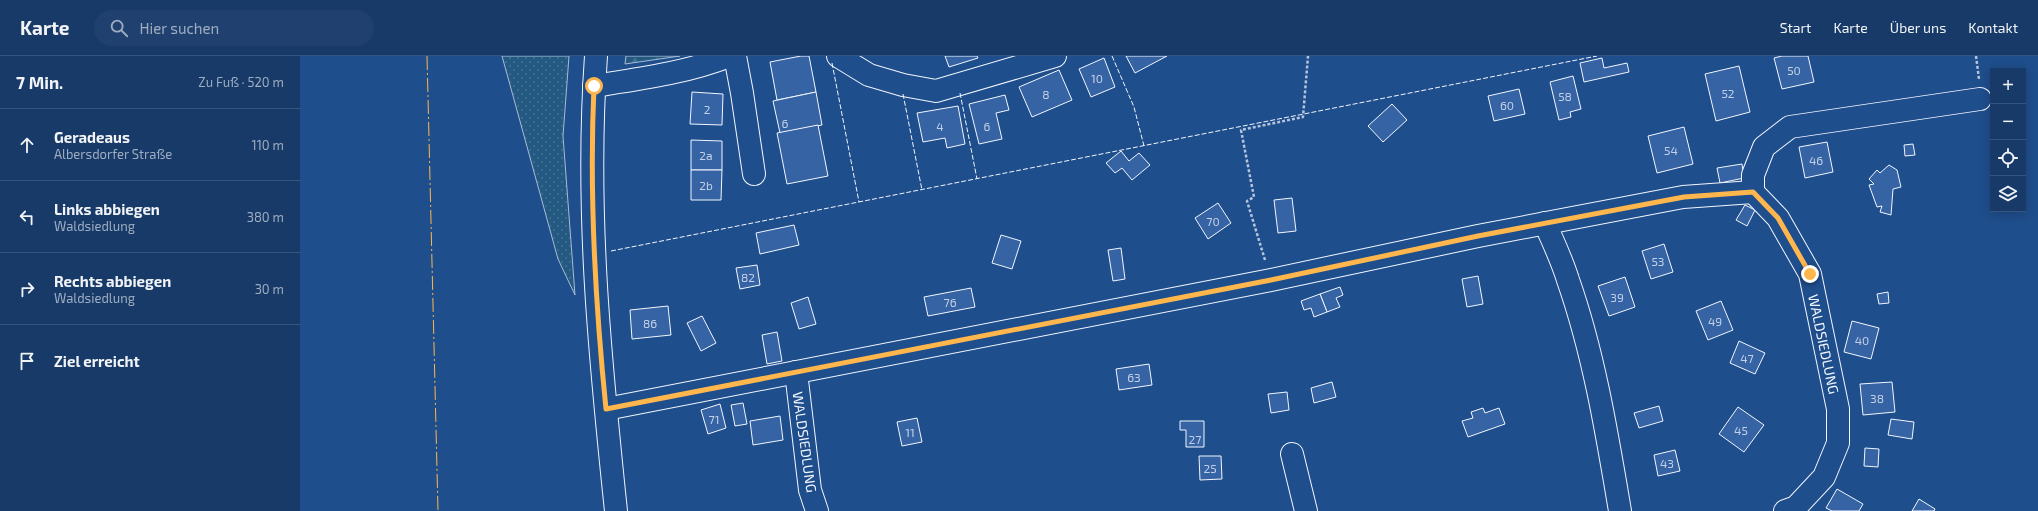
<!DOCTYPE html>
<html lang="de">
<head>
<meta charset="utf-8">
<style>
  :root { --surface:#173a69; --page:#20416f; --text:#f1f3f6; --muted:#9eadc0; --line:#36547d }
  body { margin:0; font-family:"Exo 2",sans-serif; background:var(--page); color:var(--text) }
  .controls { position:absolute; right:12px; top:12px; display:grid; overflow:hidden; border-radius:0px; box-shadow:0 2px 10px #0003 }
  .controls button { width:36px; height:36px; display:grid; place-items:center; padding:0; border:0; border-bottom:1px solid var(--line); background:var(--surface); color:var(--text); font:20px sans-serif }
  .stop { position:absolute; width:12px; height:12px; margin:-9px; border:3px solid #ffb74d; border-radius:50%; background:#fff }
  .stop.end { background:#ffb74d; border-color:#fff; box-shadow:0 1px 4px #0008 }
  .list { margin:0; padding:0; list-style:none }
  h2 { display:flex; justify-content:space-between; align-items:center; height:52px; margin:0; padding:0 16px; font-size:17px }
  h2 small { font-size:13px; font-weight:400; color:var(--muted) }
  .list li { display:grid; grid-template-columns:26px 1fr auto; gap:12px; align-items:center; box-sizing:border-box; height:72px; padding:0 16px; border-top:1px solid var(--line) }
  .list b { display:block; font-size:15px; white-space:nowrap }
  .list p { margin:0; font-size:13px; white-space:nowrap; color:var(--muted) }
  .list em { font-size:13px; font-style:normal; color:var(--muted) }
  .icon { flex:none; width:22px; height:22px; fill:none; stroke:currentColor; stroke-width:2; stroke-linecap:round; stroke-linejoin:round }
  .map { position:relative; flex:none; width:1738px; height:455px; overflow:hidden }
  header { display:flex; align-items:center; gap:24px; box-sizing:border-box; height:56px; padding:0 20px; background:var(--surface); border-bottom:1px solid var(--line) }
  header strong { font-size:19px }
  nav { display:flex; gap:22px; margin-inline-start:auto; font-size:14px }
  .search { width:280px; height:36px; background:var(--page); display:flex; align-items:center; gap:10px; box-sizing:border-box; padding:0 14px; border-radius:22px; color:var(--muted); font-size:15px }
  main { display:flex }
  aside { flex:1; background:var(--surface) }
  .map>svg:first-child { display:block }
  .grass { fill:url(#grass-dots); stroke:#a8bbd7 }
  .forest { fill:url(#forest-firs); stroke:#a8bbd7 }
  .building { fill:#3563a3; stroke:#f2f6ff }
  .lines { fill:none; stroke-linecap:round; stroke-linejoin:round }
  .minor-casing { stroke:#f2f6ff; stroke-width:24 }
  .path { stroke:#b3c4dc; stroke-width:2.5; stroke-dasharray:3 2; stroke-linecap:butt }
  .minor { stroke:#1f4e8c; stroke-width:22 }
  .fence { stroke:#f2f6ff; stroke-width:1; stroke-dasharray:5 2; stroke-linecap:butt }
  .power { stroke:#ffb74d; stroke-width:1; stroke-dasharray:14 3 2 3; stroke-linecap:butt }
  .route { stroke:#ffb74d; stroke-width:5 }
  .labels { text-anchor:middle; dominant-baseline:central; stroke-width:3; stroke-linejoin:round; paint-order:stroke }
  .number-label { font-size:12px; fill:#c3d1e8 }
  .street-label { font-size:14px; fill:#f2f6ff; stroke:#1f4e8c }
</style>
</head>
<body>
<header>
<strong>Karte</strong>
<div class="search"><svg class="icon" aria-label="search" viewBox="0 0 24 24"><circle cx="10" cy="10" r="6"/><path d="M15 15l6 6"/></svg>Hier suchen</div>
<nav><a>Start</a><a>Karte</a><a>Über uns</a><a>Kontakt</a></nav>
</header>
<main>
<aside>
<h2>7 Min.<small>Zu Fuß · 520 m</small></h2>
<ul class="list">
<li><svg class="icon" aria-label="ahead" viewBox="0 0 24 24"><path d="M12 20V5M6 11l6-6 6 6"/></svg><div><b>Geradeaus</b><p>Albersdorfer Straße</p></div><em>110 m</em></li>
<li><svg class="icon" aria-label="left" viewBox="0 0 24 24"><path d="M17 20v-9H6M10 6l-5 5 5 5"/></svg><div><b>Links abbiegen</b><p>Waldsiedlung</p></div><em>380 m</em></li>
<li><svg class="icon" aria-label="right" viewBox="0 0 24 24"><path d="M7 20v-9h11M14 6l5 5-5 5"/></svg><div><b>Rechts abbiegen</b><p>Waldsiedlung</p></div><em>30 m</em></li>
<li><svg class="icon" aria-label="arrive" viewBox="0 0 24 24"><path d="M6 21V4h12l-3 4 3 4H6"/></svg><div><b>Ziel erreicht</b></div></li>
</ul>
</aside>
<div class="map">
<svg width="1738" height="455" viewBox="0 0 1738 455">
  <defs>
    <pattern id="grass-dots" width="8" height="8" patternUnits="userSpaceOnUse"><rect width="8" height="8" fill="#245a82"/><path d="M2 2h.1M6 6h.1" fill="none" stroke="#447295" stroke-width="1.8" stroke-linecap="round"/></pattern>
    <pattern id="forest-firs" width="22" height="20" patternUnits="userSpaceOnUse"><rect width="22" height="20" fill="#245a82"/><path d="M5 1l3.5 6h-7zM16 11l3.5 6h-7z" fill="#447295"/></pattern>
  </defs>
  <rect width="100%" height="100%" fill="#1f4e8c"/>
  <polygon class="grass" points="202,0 269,0 263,80 275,239 258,203"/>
  <polygon class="forest" points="326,0 380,0 325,8"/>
  <g class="building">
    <polygon points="501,0 509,0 516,36 477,44 470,6"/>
    <polygon points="645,0 677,0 678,2 649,11"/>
    <polygon points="826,0 867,0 835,17"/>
    <polygon points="1482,0 1508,0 1514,26 1482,33 1474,2"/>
    <polygon points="804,2 815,31 791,41 779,13"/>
    <polygon points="1302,2 1304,12 1327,7 1329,16 1284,26 1280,7"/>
    <polygon points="1439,10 1450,56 1416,65 1405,18"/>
    <polygon points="759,14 772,44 732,61 719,31"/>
    <polygon points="1273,20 1281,53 1270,56 1271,61 1259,64 1250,26"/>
    <polygon points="1219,33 1225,58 1194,65 1188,40"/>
    <polygon points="392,36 423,38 422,69 390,68"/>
    <polygon points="516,36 522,69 480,77 473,45"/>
    <polygon points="705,39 709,54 696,57 702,83 679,88 669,48"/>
    <polygon points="1092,48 1107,64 1083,86 1068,70"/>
    <polygon points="658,50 665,88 647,92 645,82 623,86 617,57"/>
    <polygon points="518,69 528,120 487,128 477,77"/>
    <polygon points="1384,71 1393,108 1357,117 1348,80"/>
    <polygon points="391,84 422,85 422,114 391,114"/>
    <polygon points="1527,86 1533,116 1505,122 1499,91"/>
    <polygon points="1613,88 1615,99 1605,100 1604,89"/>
    <polygon points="821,95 829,105 839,97 850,109 832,124 822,112 815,117 806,107"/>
    <polygon points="1442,108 1444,122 1420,127 1417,112"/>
    <polygon points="1589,109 1597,114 1601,131 1593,133 1591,159 1580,156 1582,150 1577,151 1569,129 1574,128 1569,123 1577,114 1580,117"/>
    <polygon points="391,114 422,114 421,144 391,144"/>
    <polygon points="992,142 996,175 978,177 974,144"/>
    <polygon points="918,147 931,167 908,183 895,162"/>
    <polygon points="1445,149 1455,154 1447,170 1436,164"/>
    <polygon points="494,169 499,189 460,198 456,177"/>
    <polygon points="701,179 721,185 712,213 692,207"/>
    <polygon points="1364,188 1373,216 1351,223 1342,195"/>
    <polygon points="821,192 825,223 813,225 808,194"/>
    <polygon points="457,209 460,229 440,233 436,212"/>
    <polygon points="1178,220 1183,248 1167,251 1162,223"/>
    <polygon points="1325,221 1335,251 1309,260 1298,230"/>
    <polygon points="1040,231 1043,239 1036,242 1040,251 1027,256 1020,238"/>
    <polygon points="671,232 675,251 628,260 624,241"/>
    <polygon points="1588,236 1589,247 1579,248 1577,238"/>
    <polygon points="1020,238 1027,256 1014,261 1011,252 1004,254 1001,245"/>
    <polygon points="508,241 516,268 499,273 491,247"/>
    <polygon points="1421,245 1433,274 1408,284 1396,255"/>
    <polygon points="368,250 371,279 332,283 330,254"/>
    <polygon points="402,260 416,287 401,295 387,267"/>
    <polygon points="1552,265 1579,272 1571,303 1544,296"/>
    <polygon points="477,276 482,305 467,308 462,279"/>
    <polygon points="1439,285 1465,297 1455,318 1430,307"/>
    <polygon points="849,308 852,329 819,334 816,313"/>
    <polygon points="1032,326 1036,341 1014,347 1011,332"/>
    <polygon points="1592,326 1595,356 1563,359 1560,328"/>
    <polygon points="987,336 989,354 971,357 968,338"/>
    <polygon points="443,347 447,368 435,370 431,349"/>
    <polygon points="420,348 426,372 408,378 401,354"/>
    <polygon points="1359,350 1363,365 1339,372 1334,357"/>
    <polygon points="1438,351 1464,369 1444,396 1419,378"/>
    <polygon points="1183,352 1185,357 1199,352 1205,368 1168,381 1162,365 1173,362 1171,356"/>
    <polygon points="480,360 483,384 453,389 450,365"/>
    <polygon points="617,362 622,386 602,390 597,366"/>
    <polygon points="1591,363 1614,366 1612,383 1588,379"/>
    <polygon points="880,365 904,365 904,391 886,391 886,374 880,374"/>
    <polygon points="1565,392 1579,393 1578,411 1564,410"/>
    <polygon points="1375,394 1380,415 1358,420 1354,399"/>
    <polygon points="899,400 921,400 922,423 900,424"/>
    <polygon points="1537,433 1563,448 1559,455 1532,455 1526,452"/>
    <polygon points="1619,443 1635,453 1634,455 1612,455"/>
  </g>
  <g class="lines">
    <defs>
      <g id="minor">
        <path d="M296,0c-11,153 4,303 20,455"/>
        <polyline points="435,0 442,37 454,118"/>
        <polyline points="538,0 569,19 603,29 636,35 755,0"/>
        <path d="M294,30c45,-7 92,-13 135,-30"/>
        <polyline points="1453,136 1478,162 1510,218 1538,353 1538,387 1524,421 1496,451 1485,455"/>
        <polyline points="1453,136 1453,119 1464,91 1490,71 1680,43"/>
        <path d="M1245,167c8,19 17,37 23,57 26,74 39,154 52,231"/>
        <polyline points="496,316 510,434 517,455"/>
        <polyline points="306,353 971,224 1178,180 1383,141 1453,136"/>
        <polyline points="992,398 1006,455"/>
      </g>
    </defs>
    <use href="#minor" class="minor-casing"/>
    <g class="path">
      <polyline points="1676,0 1679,23"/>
      <polyline points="965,204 947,145 954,141 941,74 1003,61 1008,0"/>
    </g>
    <use href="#minor" class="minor"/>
    <g class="fence">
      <polyline points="812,0 834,51 844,90"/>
      <polyline points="532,7 559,146"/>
      <polyline points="660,37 677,123"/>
      <polyline points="603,38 622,134"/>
      <polyline points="311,195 1297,0"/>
    </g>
    <polyline class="power" points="127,0 138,455"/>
  </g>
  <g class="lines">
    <path class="route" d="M294,30c-5,108 1,215 12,323l665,-129 207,-44 206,-39 69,-5 25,26 32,56"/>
  </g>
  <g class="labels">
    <g class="number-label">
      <text x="1494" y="14">50</text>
      <text x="797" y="22">10</text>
      <text x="1428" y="37">52</text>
      <text x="746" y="38">8</text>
      <text x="1265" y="40">58</text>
      <text x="1207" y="49">60</text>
      <text x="407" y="53">2</text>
      <text x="485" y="67">6</text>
      <text x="640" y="70">4</text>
      <text x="687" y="70">6</text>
      <text x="1371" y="94">54</text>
      <text x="406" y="99">2a</text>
      <text x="1516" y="104">46</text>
      <text x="406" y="129">2b</text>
      <text x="913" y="165">70</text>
      <text x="1358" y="205">53</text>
      <text x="448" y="221">82</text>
      <text x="1317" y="241">39</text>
      <text x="650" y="246">76</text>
      <text x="1415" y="265">49</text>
      <text x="350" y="267">86</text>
      <text x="1562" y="284">40</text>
      <text x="1447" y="302">47</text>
      <text x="834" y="321">63</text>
      <text x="1577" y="342">38</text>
      <text x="414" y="363">71</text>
      <text x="1441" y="374">45</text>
      <text x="610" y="376">11</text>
      <text x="895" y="383">27</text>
      <text x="1367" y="407">43</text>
      <text x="910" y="412">25</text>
    </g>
    <g class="street-label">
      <text transform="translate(1524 288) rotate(78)">WALDSIEDLUNG</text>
      <text transform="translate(505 386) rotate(82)">WALDSIEDLUNG</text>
    </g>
  </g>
</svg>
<div class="controls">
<button>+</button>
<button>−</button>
<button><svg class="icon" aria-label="locate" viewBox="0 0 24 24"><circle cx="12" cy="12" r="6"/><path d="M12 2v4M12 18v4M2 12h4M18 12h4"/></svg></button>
<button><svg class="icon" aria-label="layers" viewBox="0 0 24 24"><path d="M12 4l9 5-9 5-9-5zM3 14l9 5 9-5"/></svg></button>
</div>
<div class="stop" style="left:294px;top:30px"></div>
<div class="stop end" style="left:1510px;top:218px"></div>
</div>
</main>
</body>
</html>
